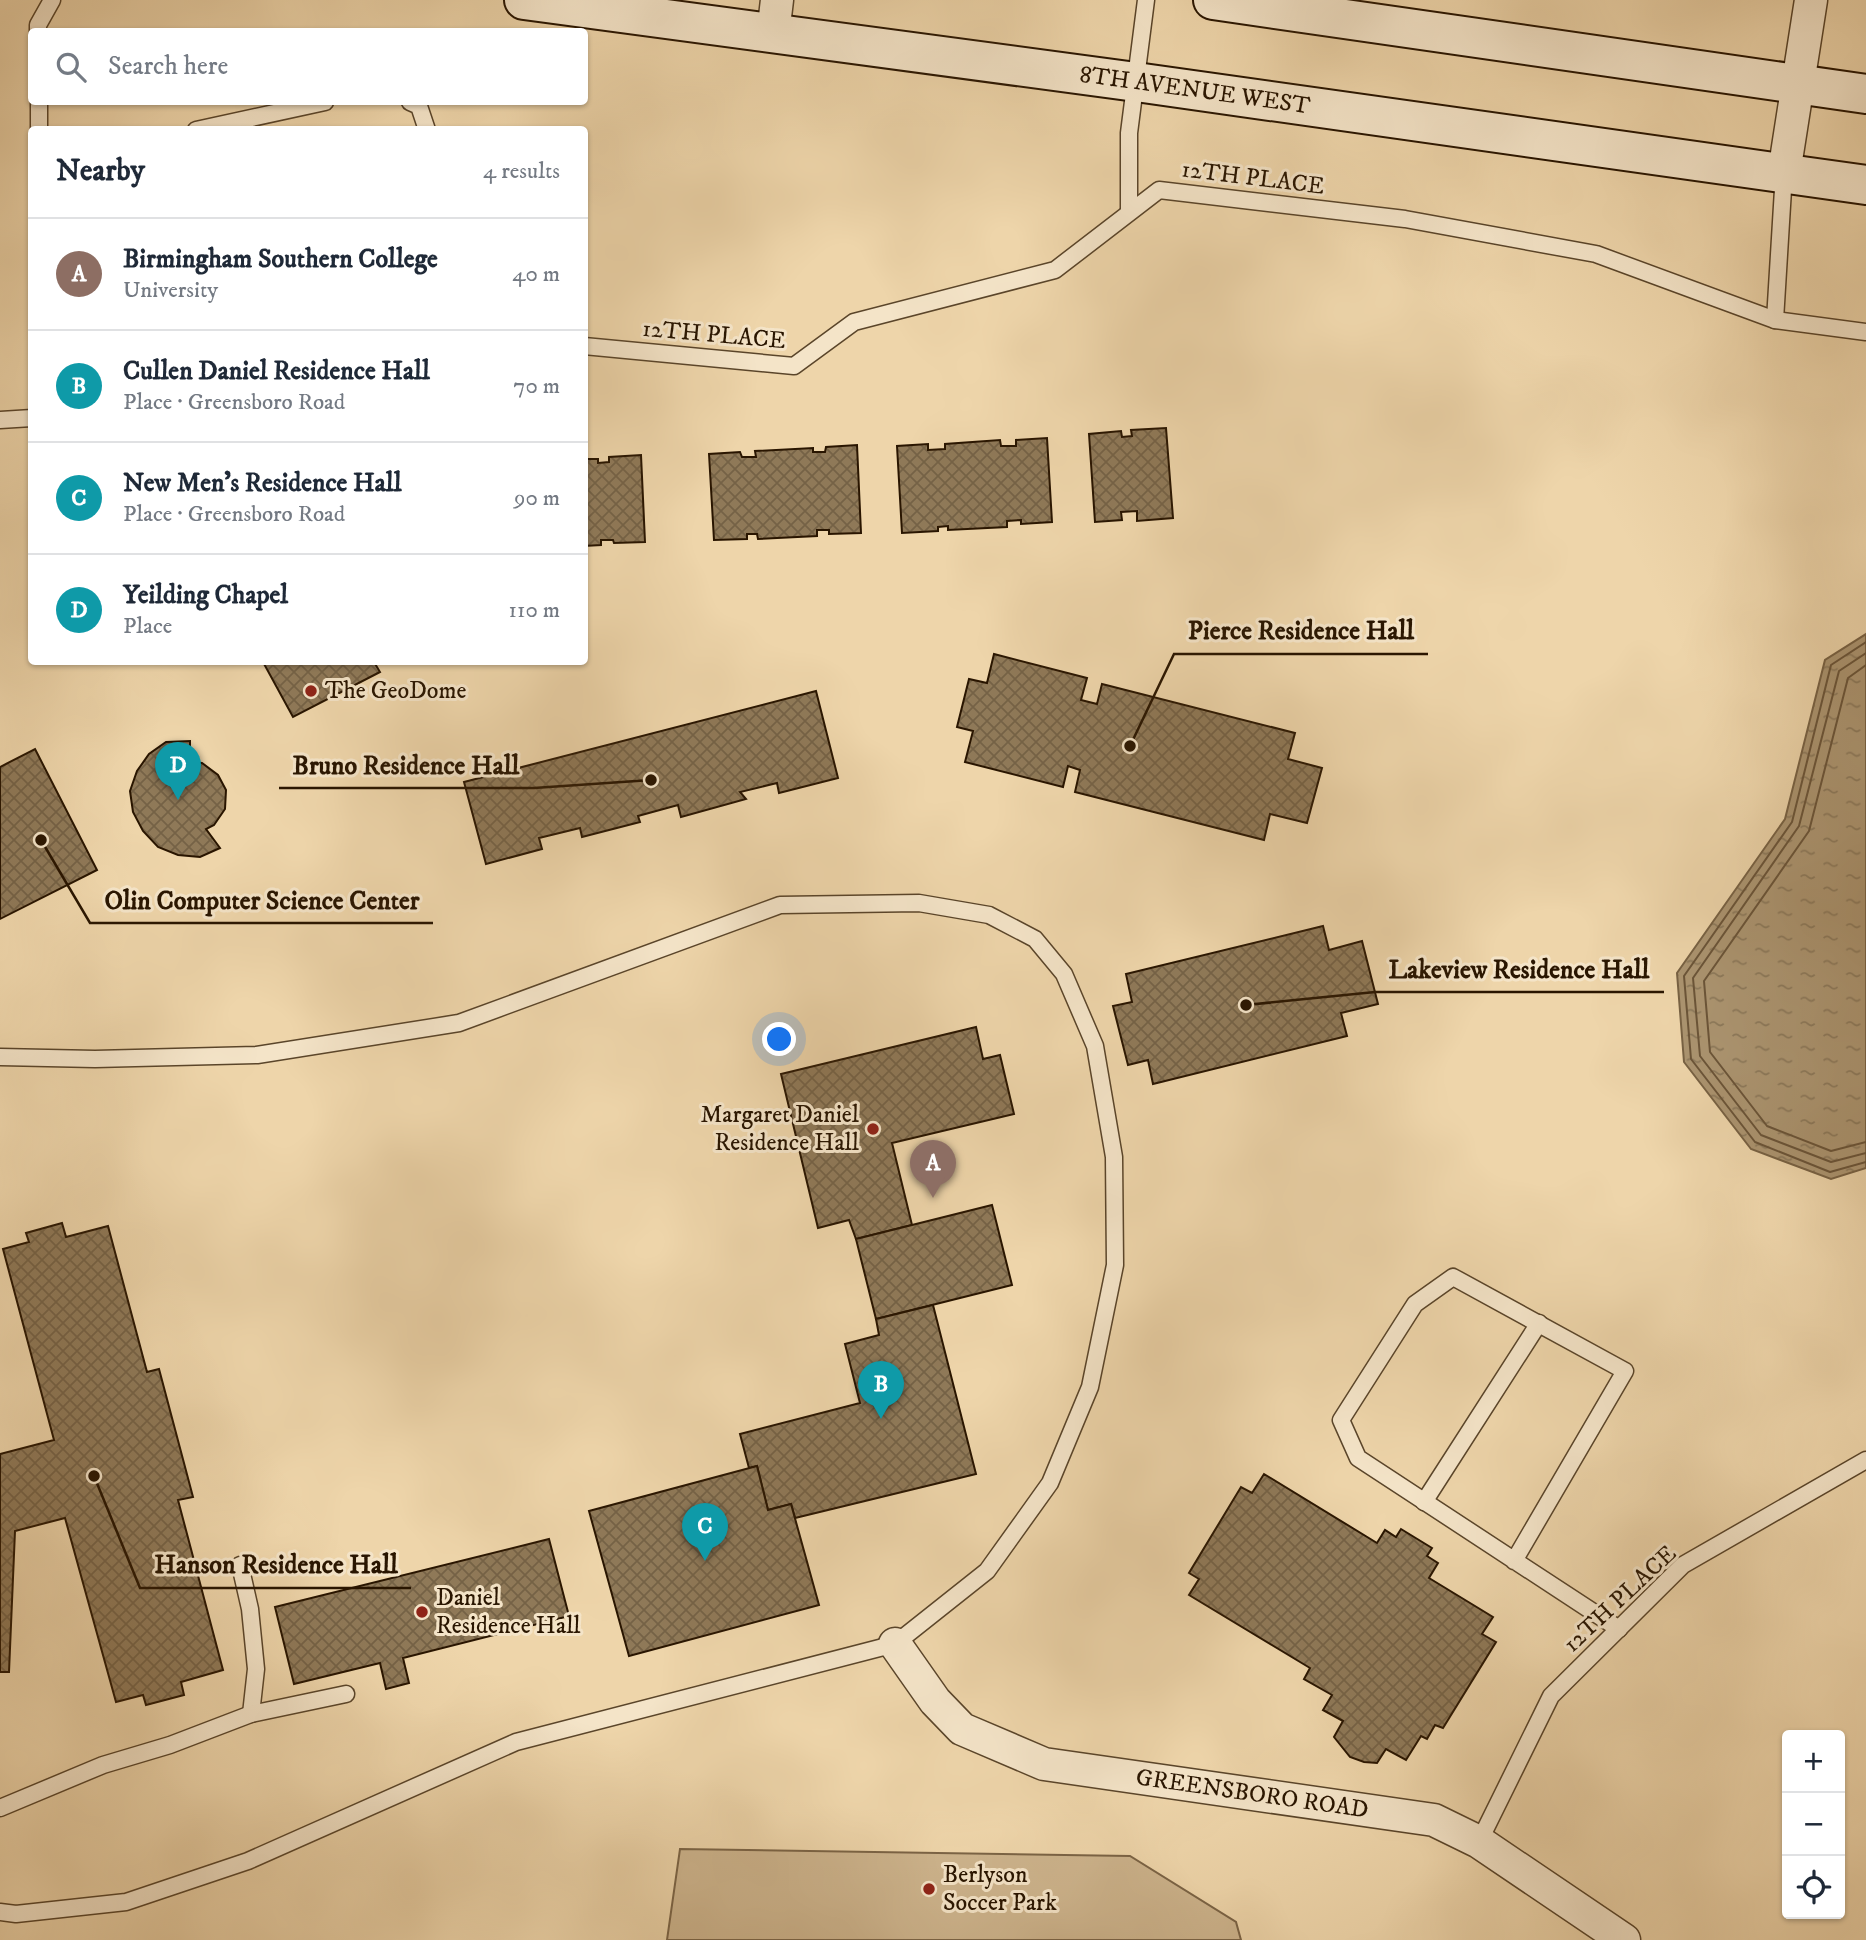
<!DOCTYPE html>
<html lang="en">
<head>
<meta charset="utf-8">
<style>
  :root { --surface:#fff; --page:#f2f2f3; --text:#1f2937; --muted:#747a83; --line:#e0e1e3; --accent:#1a73e8 }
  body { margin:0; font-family:"IM FELL DW Pica",serif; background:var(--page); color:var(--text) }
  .controls { position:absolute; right:21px; bottom:21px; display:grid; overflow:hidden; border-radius:7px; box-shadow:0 2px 5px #0004 }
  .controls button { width:63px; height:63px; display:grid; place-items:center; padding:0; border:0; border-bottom:2px solid var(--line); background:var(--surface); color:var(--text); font:35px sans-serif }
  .you { position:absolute; left:780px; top:1040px; width:24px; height:24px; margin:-18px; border:5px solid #fff; border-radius:50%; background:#1a73e8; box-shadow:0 0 0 10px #1a73e833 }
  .badge { display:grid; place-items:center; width:46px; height:46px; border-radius:50%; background:var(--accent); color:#fff; font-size:23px; font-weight:700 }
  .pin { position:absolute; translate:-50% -58px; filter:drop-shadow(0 2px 4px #0008) }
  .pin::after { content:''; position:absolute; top:37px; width:24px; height:21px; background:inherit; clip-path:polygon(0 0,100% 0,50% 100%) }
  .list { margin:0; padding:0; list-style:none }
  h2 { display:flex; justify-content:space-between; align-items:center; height:91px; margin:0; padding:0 28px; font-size:30px }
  h2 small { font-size:23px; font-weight:400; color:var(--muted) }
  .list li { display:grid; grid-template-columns:46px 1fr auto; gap:21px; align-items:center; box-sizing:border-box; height:112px; padding:0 28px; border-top:2px solid var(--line) }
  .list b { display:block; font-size:26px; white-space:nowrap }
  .list p { margin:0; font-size:23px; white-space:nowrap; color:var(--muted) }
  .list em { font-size:23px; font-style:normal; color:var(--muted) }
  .icon { flex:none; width:38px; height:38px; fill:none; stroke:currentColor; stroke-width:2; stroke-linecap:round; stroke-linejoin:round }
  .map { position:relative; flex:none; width:1866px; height:1940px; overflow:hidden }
  .search { position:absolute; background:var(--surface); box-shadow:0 2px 5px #0004; left:28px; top:28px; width:560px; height:77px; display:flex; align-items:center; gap:18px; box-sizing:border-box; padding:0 24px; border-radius:7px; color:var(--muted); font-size:26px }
  .panel { position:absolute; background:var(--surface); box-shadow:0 2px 5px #0004; left:28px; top:126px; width:560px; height:539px; border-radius:7px }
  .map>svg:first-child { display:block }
  .pitch { fill:#cdb48d; stroke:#7b6446; stroke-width:2 }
  .water { fill:url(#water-ripples); stroke:#776143; stroke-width:2 }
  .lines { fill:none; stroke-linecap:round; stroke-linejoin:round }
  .shore { stroke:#6a5438; stroke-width:2 }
  .building { fill:url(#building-cross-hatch); stroke:#291500; stroke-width:2 }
  .lane-casing { stroke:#5a452a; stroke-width:19 }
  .street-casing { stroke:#5a452a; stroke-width:35 }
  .secondary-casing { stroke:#291500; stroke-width:42 }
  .lane { stroke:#f4e4c8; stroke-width:16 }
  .street { stroke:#f4e4c8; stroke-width:32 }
  .secondary { stroke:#f4e4c8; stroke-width:38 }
  .poi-dot { fill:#8f2418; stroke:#f4e4c8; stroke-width:2.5 }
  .labels { text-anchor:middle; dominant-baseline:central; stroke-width:6; stroke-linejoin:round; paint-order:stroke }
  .street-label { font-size:24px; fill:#291500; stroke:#f4e4c8 }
  .poi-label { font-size:24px; fill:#291500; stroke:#f4e4c8; text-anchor:start }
  .leader { fill:none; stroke:#291500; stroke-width:2.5 }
  .callout-dot { fill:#291500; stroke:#f4e4c8; stroke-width:2.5 }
  .callout-label { font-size:26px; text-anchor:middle; font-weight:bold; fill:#291500; stroke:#f4e4c8; stroke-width:6; stroke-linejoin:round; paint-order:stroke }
</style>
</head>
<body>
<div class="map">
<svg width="1866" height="1940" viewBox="0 0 1866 1940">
  <defs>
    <pattern id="water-ripples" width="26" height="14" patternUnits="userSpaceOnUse" patternTransform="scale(1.75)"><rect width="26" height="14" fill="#ab9470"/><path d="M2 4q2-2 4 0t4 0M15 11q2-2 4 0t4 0" fill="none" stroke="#8b785a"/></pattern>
    <pattern id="building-cross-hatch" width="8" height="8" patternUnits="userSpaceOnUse" patternTransform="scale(1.75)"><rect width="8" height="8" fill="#8f7958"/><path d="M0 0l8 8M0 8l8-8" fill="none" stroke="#756246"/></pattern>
  </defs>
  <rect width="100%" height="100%" fill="#eed5aa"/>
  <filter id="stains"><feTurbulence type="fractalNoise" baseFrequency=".00286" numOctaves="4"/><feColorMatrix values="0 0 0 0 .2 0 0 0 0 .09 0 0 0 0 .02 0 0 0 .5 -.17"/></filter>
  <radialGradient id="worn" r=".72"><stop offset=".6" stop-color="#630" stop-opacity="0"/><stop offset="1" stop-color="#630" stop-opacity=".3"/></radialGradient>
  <polygon class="pitch" points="680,1849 1130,1856 1236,1922 1241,1940 667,1940"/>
  <polygon class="water" points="1866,634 1866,1168 1831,1179 1751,1149 1684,1062 1677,973 1785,819 1825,660"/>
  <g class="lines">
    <g class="shore">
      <polyline points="1866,642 1831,665 1792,822 1684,976 1691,1059 1755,1142 1830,1172 1866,1162"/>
      <polyline points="1866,653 1839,671 1799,826 1693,978 1700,1056 1761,1135 1831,1162 1866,1153"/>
      <polyline points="1866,665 1848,678 1809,831 1704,981 1710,1052 1767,1126 1831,1151 1866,1142"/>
    </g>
  </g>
  <g class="building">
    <polygon points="1166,428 1173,518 1137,521 1137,511 1121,512 1122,520 1095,522 1089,434 1121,431 1122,437 1132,436 1131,430"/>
    <polygon points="1047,438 1052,522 1021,524 1021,520 1007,521 1007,527 948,530 948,526 938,527 938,531 902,533 897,446 928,444 928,450 945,449 945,444 1000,440 1001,446 1016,446 1016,440"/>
    <polygon points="857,445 861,533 829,534 829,530 817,530 817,536 758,539 757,534 747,534 747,539 714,540 709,454 740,452 742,457 756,457 755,451 813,448 813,452 825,452 826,447"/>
    <polygon points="641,455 645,542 614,543 613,540 601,540 601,545 584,546 584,459 598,459 598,463 609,462 609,457"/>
    <polygon points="994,654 1087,678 1081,700 1097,704 1102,684 1295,733 1288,759 1322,768 1307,823 1270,814 1264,840 1075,792 1080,770 1068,766 1063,787 965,762 973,731 957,727 969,679 987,683"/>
    <polygon points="263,662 374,662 380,672 293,717"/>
    <polygon points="816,691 838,778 779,793 777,783 740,792 746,799 681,817 678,805 638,816 640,822 582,837 580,828 539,838 542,849 486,864 464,782"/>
    <polygon points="190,741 190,762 202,763 218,775 226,790 225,809 214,825 206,829 220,848 200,857 178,855 158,847 143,831 133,812 130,791 137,771 149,754 166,742"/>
    <polygon points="35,749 97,870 0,919 0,767"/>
    <polygon points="1323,926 1329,950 1362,941 1378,1004 1341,1013 1347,1036 1153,1084 1148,1060 1128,1065 1113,1006 1132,1002 1126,974"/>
    <polygon points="976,1027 983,1059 1000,1055 1014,1114 892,1143 912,1225 856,1239 849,1220 818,1228 781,1074"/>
    <polygon points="992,1205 1012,1285 876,1319 856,1239"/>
    <polygon points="62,1223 66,1237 108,1226 147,1372 159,1369 193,1497 178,1500 223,1670 181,1682 184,1695 146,1705 143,1695 116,1702 65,1518 15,1531 9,1672 0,1672 0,1454 54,1440 3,1249 29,1242 26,1233"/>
    <polygon points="933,1305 976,1474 795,1518 791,1504 768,1510 757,1466 749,1468 740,1434 860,1403 845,1344 879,1335 876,1319"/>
    <polygon points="757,1466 768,1510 791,1504 819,1605 629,1656 589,1511"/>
    <polygon points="1264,1474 1377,1543 1385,1530 1396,1537 1401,1529 1432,1548 1427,1556 1438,1563 1429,1578 1493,1617 1482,1634 1496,1642 1443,1728 1435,1725 1427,1739 1421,1736 1406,1760 1386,1749 1377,1763 1364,1762 1350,1757 1334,1737 1343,1721 1323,1710 1332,1695 1304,1679 1310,1668 1189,1595 1199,1579 1189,1573 1241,1487 1252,1493"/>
    <polygon points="549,1539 569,1616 403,1658 409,1683 386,1689 380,1663 294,1684 275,1607"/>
  </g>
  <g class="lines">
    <defs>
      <g id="lane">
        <polyline points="38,32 38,25 52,0"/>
        <polyline points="39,102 39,130"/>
        <polyline points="410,102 419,106 427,130"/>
        <polyline points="196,130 325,102"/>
        <polyline points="1129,212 1129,133 1146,0"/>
        <polyline points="1775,320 1784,173"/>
        <polyline points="584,346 794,366 854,322 1055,270 1159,190 1405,219 1596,254 1775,320 1866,332"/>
        <polyline points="0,420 32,418"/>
        <polyline points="0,1057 95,1059 257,1055 459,1023 780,905 919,903 989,915 1035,939 1064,974 1095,1046 1114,1157 1115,1265 1090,1387 1050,1483 987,1571 895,1644 516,1742 248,1861 126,1902 16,1914 0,1912"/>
        <polyline points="1424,1502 1539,1323"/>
        <polyline points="1514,1561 1625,1371 1453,1277 1415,1304 1341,1420 1358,1458 1619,1629"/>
        <polyline points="240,1565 250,1609 256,1669 251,1714"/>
        <polyline points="0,1808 103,1765 170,1745 251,1714 346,1694"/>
        <polyline points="1479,1842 1551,1696 1683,1565 1866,1460"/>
      </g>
      <g id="street">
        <polyline points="773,34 777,0"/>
        <polyline points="1784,173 1811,0"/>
        <path id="s1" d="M895,1644l40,57 27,28 82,35 390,56 45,22 145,98"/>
      </g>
      <g id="secondary">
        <path id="s2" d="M524,0l612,82 730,103"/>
        <polyline points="1213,0 1866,94"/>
      </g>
    </defs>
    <use href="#lane" class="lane-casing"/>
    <use href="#street" class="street-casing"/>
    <use href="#secondary" class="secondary-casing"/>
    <use href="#lane" class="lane"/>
    <use href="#street" class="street"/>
    <use href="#secondary" class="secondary"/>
  </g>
  <g class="poi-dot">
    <circle cx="311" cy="691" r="7"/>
    <circle cx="873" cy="1129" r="7"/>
    <circle cx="422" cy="1612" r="7"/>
    <circle cx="929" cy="1889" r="7"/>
  </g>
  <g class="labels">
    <g class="street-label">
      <text stroke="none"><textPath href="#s2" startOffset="677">8TH AVENUE WEST</textPath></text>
      <text transform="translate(1253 178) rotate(7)">12TH PLACE</text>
      <text transform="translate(714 335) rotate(5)">12TH PLACE</text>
      <text transform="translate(1620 1599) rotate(-43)">12TH PLACE</text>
      <text stroke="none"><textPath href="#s1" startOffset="408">GREENSBORO ROAD</textPath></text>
    </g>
    <g class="poi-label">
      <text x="325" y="691">The GeoDome</text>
      <text x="859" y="1115" text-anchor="end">Margaret Daniel<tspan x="859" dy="28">Residence Hall</tspan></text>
      <text x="436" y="1598">Daniel<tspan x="436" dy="28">Residence Hall</tspan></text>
      <text x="943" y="1875">Berlyson<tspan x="943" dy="28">Soccer Park</tspan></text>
    </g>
  </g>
  <path class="leader" d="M1130 746L1174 654H1428M651 780L534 788H279M41 840L90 923H433M1246 1005L1375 992H1664M94 1476L140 1588H411"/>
  <g class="callout-dot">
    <circle cx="1130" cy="746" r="7"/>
    <circle cx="651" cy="780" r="7"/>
    <circle cx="41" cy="840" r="7"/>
    <circle cx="1246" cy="1005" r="7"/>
    <circle cx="94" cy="1476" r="7"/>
  </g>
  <g class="callout-label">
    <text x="1301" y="639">Pierce Residence Hall</text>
    <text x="406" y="774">Bruno Residence Hall</text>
    <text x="262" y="909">Olin Computer Science Center</text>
    <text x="1519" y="978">Lakeview Residence Hall</text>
    <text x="276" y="1573">Hanson Residence Hall</text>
  </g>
  <rect width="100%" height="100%" filter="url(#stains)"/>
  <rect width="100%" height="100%" fill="url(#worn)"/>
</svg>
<div class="controls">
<button>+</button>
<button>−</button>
<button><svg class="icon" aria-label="locate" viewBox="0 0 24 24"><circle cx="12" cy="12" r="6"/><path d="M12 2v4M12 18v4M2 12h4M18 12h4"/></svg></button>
</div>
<div class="you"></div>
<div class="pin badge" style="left:933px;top:1198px;background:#8d6e63">A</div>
<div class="pin badge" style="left:881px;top:1419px;background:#0f9aa8">B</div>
<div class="pin badge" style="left:705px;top:1561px;background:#0f9aa8">C</div>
<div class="pin badge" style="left:178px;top:800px;background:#0f9aa8">D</div>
<div class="search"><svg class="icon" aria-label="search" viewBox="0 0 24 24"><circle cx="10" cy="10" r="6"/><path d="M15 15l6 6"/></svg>Search here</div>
<section class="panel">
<h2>Nearby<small>4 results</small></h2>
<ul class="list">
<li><span class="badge" style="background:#8d6e63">A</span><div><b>Birmingham Southern College</b><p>University</p></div><em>40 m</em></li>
<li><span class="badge" style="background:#0f9aa8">B</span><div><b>Cullen Daniel Residence Hall</b><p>Place · Greensboro Road</p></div><em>70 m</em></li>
<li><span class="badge" style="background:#0f9aa8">C</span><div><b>New Men's Residence Hall</b><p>Place · Greensboro Road</p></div><em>90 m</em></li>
<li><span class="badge" style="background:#0f9aa8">D</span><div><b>Yeilding Chapel</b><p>Place</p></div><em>110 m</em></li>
</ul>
</section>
</div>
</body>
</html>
